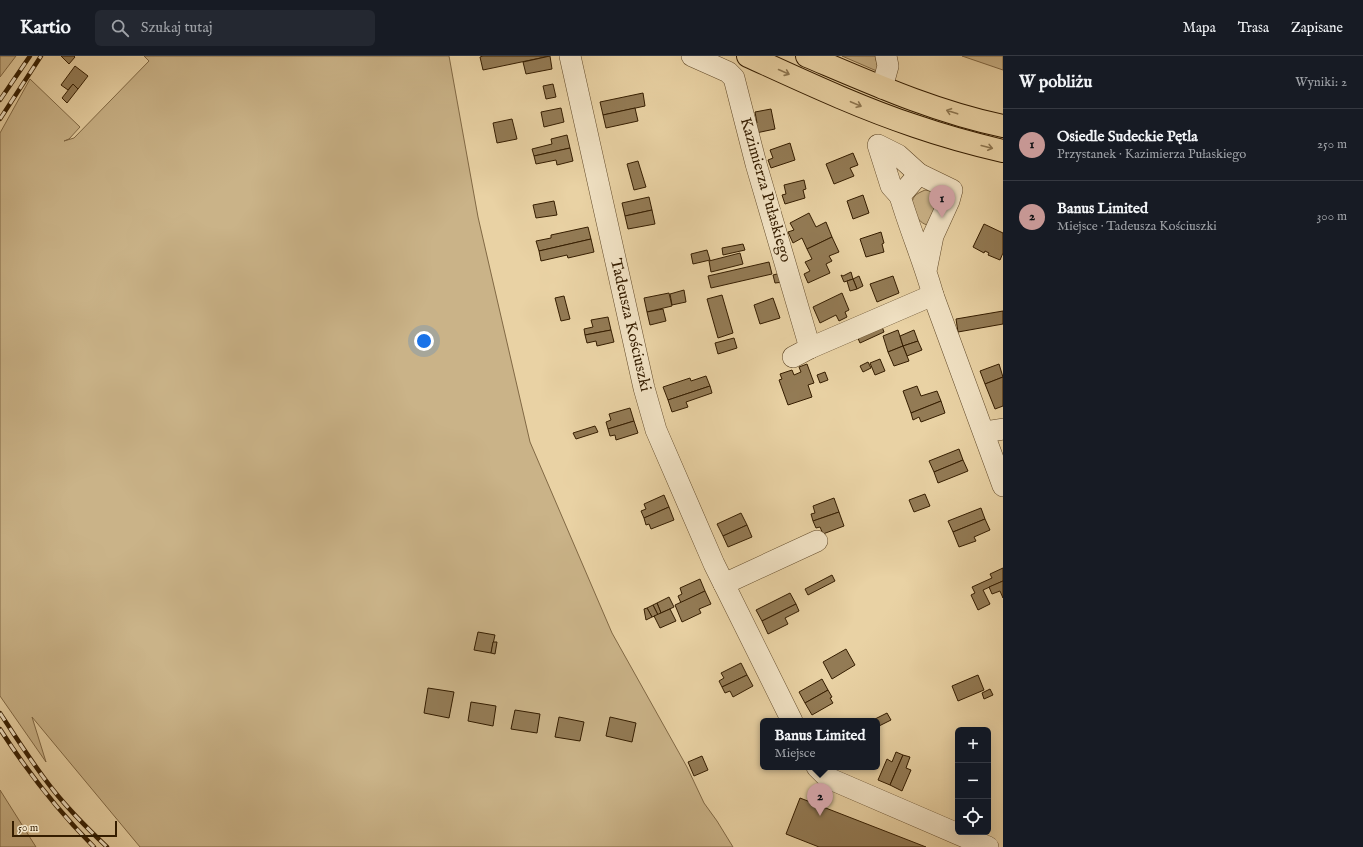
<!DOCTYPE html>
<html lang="pl">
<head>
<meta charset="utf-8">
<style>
  :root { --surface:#171b24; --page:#242831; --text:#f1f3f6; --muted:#9ea1a6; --line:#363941; --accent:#c59692 }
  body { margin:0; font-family:"IM FELL English",serif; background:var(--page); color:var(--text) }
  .controls { position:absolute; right:12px; bottom:12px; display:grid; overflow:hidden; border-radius:6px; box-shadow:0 4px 16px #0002 }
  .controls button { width:36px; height:36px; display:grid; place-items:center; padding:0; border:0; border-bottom:1px solid var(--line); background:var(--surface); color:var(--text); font:20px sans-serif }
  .scale { position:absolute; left:12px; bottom:10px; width:105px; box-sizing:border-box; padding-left:4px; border:2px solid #351d00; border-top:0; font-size:11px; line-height:14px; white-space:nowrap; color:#351d00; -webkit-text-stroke:3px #f1e2c4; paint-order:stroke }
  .you { position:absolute; left:424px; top:285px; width:14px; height:14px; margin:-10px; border:3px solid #fff; border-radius:50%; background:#1a73e8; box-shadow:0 0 0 6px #1a73e833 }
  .badge { display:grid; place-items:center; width:26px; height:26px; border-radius:50%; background:var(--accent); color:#111; font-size:13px; font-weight:700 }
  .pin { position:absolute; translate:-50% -33px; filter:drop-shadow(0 1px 2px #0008) }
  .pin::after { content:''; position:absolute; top:21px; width:14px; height:12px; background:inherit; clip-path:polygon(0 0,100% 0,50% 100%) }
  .popup { position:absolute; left:760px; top:662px; width:120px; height:52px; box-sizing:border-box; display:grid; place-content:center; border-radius:6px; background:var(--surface); filter:drop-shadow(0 1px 3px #0005); font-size:13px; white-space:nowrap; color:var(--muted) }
  .popup b { font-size:15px; color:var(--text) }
  .popup::after { content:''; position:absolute; left:50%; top:100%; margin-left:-8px; border:8px solid transparent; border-top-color:var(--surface) }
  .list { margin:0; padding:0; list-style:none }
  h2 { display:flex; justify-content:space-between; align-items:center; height:52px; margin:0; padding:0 16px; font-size:17px }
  h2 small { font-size:13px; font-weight:400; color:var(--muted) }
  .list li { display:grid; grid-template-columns:26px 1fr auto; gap:12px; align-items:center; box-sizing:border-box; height:72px; padding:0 16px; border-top:1px solid var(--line) }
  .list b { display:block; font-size:15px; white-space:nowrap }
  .list p { margin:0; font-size:13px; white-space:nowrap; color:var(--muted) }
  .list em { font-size:13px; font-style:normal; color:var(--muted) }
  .icon { flex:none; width:22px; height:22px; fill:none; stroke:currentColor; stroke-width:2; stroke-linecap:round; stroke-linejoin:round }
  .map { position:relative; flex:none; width:1003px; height:791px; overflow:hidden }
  header { display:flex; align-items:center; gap:24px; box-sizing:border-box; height:56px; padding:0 20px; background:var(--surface); border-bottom:1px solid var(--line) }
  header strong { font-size:19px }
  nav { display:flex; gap:22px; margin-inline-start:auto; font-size:14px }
  .search { width:280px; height:36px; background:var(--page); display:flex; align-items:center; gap:10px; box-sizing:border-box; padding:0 14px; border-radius:6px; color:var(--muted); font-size:15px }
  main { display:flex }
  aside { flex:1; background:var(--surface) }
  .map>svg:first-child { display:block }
  .green { fill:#cab388; stroke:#806844 }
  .building { fill:#937b55; stroke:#351d00 }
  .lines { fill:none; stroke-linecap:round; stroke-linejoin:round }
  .minor-casing { stroke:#624a29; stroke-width:22 }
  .major-casing { stroke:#351d00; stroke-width:24 }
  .minor { stroke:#f1e2c4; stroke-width:21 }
  .major { stroke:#e9d2a4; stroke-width:22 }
  .rail-casing { stroke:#351d00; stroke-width:4.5 }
  .rail { stroke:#f1e2c4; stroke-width:3; stroke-dasharray:9; stroke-linecap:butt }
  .oneway { stroke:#8f7852 }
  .labels { text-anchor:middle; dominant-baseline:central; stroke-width:4; stroke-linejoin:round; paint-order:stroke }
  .street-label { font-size:16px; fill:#351d00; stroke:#f1e2c4 }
</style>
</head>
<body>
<header>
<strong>Kartio</strong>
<div class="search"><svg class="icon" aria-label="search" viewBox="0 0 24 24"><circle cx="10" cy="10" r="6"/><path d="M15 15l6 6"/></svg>Szukaj tutaj</div>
<nav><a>Mapa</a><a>Trasa</a><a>Zapisane</a></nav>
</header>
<main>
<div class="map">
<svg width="1003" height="791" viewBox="0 0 1003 791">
  <rect width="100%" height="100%" fill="#e9d2a4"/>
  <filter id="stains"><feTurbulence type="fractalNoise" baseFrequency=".005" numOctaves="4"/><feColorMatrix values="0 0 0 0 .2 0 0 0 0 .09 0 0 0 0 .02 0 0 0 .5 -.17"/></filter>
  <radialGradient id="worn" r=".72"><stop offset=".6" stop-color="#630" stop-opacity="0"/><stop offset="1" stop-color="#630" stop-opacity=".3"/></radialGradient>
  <g class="green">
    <polygon points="0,0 16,0 0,21"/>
    <polygon points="144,0 449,0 478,161 530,386 612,577 687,711 704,747 717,765 733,791 140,791 32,661 46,706 0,640 0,77 30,23 80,71 69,83 64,85 74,82 149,5"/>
    <polygon points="842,0 875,0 879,16"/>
    <polygon points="962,0 1003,0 1003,14"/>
    <path d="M925,134l10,2 6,9 -13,24c-10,-1 -20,-19 -14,-28 3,-4 7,-5 11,-7z"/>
    <polygon points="0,734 36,791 0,791"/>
  </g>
  <g class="building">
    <polygon points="61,0 74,0 75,1 69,8"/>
    <polygon points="483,0 550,0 483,14 480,1"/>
    <polygon points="550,0 552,13 526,18 523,6"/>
    <polygon points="75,10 88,20 78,33 73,28 68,34 61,29"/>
    <polygon points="73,28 78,33 67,47 62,42"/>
    <polygon points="553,28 556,41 546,43 543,30"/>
    <polygon points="643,37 645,50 603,59 600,46"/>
    <polygon points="561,52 564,66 544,71 541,56"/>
    <polygon points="635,52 638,65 606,72 603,59"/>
    <polygon points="771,53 775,73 756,77 754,68 757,67 755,56"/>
    <polygon points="512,63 517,83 497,87 493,67"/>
    <polygon points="567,79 570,92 534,100 532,93 552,88 551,83"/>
    <polygon points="790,87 795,104 771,112 768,104 773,102 770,94"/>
    <polygon points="570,92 573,105 557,109 556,104 536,108 534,100"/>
    <polygon points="853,97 858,109 850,112 854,120 834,128 826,108"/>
    <polygon points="638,105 646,131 634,134 627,108"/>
    <polygon points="804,124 806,133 803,134 805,142 785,148 782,139 786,138 784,129"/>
    <polygon points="863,139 869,157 853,163 847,145"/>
    <polygon points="649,141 652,154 625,160 622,147"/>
    <polygon points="554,145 557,159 536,162 533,149"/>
    <polygon points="652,154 655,168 628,173 625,160"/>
    <polygon points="809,157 816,171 826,166 832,181 807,193 802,182 793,187 788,176 794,174 790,167"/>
    <polygon points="984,168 1003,177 1003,197 1000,204 988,199 989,197 985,195 984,197 973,191"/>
    <polygon points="588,171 591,183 539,195 536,185 551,182 551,179"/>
    <polygon points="881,176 884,187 882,188 884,196 866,201 860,183"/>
    <polygon points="832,181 839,196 829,200 832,205 826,208 830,217 808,227 804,218 810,215 805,206 812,203 807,193"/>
    <polygon points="591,183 594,196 568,202 567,199 541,205 539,195"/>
    <polygon points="743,188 745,194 723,199 722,192"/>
    <polygon points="707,194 710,204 693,208 691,198"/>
    <polygon points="740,197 743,208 711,216 709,205"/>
    <polygon points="769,206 772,218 711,232 708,220"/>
    <polygon points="851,216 853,223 844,226 841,219 843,220"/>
    <polygon points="781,217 783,226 775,227 773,219"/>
    <polygon points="859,220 863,230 857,233 853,223"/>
    <polygon points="893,220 899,237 877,246 870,228"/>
    <polygon points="853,223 857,233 850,235 847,225"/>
    <polygon points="684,234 686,246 672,249 670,238"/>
    <polygon points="669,237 672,250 647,256 644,242"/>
    <polygon points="842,237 849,254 845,256 847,261 839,265 836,259 820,267 813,251"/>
    <polygon points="722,239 733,277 718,282 707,243"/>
    <polygon points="564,240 570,263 561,265 555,242"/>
    <polygon points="773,242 780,262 760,268 754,249"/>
    <polygon points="663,253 666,265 650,269 647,256"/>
    <polygon points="1003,255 1003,268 958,276 956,263"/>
    <polygon points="608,261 611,274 585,279 584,273 593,271 591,264"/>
    <polygon points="881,268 884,276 860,287 857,280"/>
    <polygon points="611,274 614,286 597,290 596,285 587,287 585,279"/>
    <polygon points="898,274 903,290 888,296 883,280"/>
    <polygon points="914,274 918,285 903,290 900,280"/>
    <polygon points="734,282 737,292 718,298 715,287"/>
    <polygon points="918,285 922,294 907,300 903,290"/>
    <polygon points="903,290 909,305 894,310 888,296"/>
    <polygon points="880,303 885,315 875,319 870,307"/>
    <polygon points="868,306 871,312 863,316 860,310"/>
    <polygon points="807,308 814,327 808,329 812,341 788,349 779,324 782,323 780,318 792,314 794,319 801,316 799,311"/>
    <polygon points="999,308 1003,321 985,328 980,315"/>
    <polygon points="825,316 828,324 820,327 817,319"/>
    <polygon points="706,320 710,330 668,344 663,331 690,322 691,325"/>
    <polygon points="1003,321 1003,350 995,353 985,328"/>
    <polygon points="710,330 712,337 686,346 688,351 672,356 668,344"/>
    <polygon points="917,330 921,340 937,335 941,345 911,357 903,335"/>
    <polygon points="941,345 945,357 921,366 919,361 913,364 911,357"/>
    <polygon points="630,352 634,365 608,373 606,366 611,364 609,358"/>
    <polygon points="634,365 638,377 616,384 615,379 610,380 608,373"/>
    <polygon points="595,370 598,376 576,383 573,377"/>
    <polygon points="959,393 963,404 934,416 929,405"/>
    <polygon points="963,404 968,415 938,427 934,416"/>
    <polygon points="925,438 930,450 914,456 909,444"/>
    <polygon points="664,439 669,451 644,462 641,455 646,453 644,448"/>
    <polygon points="834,442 839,456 813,465 811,458 815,457 813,450"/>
    <polygon points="669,451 674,464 651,473 649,468 646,469 644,462"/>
    <polygon points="981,452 985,463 953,476 948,465"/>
    <polygon points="839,456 844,470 823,478 820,471 816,472 813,465"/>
    <polygon points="741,457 747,469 723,480 717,468"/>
    <polygon points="985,463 990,474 974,481 976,485 959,491 953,476"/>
    <polygon points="747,469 752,481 728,491 723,480"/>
    <polygon points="1003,512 1003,525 983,534 990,548 978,554 971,539 975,537 972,531 992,522 990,518"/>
    <polygon points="832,519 835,525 808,539 805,533"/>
    <polygon points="700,523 705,535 681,547 678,540 682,538 680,532"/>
    <polygon points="1003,525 1003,542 1000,535 992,538 989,531"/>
    <polygon points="705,535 711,548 699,553 701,557 682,566 675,549"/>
    <polygon points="790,537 796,548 762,565 756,554"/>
    <polygon points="669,541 674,551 661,557 657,547"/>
    <polygon points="657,547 661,557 658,559 653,549"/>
    <polygon points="796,548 799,555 785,562 788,568 768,578 762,565"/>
    <polygon points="653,549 658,559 652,561 647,552"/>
    <polygon points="647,552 652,561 646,564 644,553"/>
    <polygon points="670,553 676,565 660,572 654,560"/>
    <polygon points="478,576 495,579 491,597 474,594"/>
    <polygon points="493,586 497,586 495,598 491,597"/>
    <polygon points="846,593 855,609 832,623 823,606"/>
    <polygon points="741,607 747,619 722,631 719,625 724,622 721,617"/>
    <polygon points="747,619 753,630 733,641 730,635 725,637 722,631"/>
    <polygon points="978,619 984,634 958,645 952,630"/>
    <polygon points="822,623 828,634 805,647 799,636"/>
    <polygon points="428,632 454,636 449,662 424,657"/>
    <polygon points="990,633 993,639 984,643 982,637"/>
    <polygon points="828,634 832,641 830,642 833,647 812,659 805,647"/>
    <polygon points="471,646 496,650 493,670 468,665"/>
    <polygon points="515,654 540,658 537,677 511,673"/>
    <polygon points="887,657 891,664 877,671 877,665 871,665"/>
    <polygon points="559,661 584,666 580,685 555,681"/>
    <polygon points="610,661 636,667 632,686 606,680"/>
    <polygon points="896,696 903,699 890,729 878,724 887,703 892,706"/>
    <polygon points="903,699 910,701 906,712 911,714 902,735 890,729"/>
    <polygon points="702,700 708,714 694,720 688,706"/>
    <polygon points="800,742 926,791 819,791 786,778"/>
  </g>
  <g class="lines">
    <defs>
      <g id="minor">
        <polyline points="570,0 644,332 656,374 714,508 792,665"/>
        <polyline points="692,0 728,16 734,22 756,108 810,292 933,239"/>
        <polyline points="882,32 888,10 886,0"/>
        <polyline points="900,140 891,130 878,89 898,99 919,118"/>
        <path d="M926,215l7,-35 16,-35 3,-11 -33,-16 -19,22c10,34 24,66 33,99l70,191"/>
        <polyline points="793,301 810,292"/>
        <polyline points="984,376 1003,373"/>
        <polyline points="724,528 817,485"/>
        <polyline points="817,711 828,722 988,791"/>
      </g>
      <g id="major">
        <path d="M748,0c55,25 110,51 167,70 29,10 58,18 88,25"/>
        <path d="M807,0c64,27 128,56 196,70"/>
      </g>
    </defs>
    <use href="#minor" class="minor-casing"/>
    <use href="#major" class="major-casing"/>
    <use href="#minor" class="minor"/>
    <use href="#major" class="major"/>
    <defs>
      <g id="rail">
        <polyline points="0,44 30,0"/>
        <polyline points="0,63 41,0"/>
        <path d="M0,657c17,26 34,53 54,78 16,20 34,38 53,56"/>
        <path d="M0,673c27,42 58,82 94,118"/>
      </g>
    </defs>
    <use href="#rail" class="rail-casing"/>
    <use href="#rail" class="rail"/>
  </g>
  <defs><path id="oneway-shaft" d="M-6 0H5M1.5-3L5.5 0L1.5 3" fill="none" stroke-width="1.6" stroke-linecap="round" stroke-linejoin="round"/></defs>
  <g class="oneway">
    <use href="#oneway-shaft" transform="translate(784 16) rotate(24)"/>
    <use href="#oneway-shaft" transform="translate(856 48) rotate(23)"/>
    <use href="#oneway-shaft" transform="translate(952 56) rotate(-162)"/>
    <use href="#oneway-shaft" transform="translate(987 91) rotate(14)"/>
  </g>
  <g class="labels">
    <g class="street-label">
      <text transform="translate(765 134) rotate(74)">Kazimierza Pułaskiego</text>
      <text transform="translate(630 269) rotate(77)">Tadeusza Kościuszki</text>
    </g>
  </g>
  <rect width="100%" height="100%" filter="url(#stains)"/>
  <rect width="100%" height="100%" fill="url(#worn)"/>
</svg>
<div class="controls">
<button>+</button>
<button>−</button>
<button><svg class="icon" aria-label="locate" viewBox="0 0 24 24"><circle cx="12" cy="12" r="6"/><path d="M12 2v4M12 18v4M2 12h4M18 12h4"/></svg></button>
</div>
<div class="scale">50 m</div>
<div class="you"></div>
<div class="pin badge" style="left:942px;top:162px">1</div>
<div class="pin badge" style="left:820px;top:760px">2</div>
<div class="popup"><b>Banus Limited</b>Miejsce</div>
</div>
<aside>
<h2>W pobliżu<small>Wyniki: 2</small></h2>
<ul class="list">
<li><span class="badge">1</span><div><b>Osiedle Sudeckie Pętla</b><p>Przystanek · Kazimierza Pułaskiego</p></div><em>250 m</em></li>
<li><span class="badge">2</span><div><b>Banus Limited</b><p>Miejsce · Tadeusza Kościuszki</p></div><em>300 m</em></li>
</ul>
</aside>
</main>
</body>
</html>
